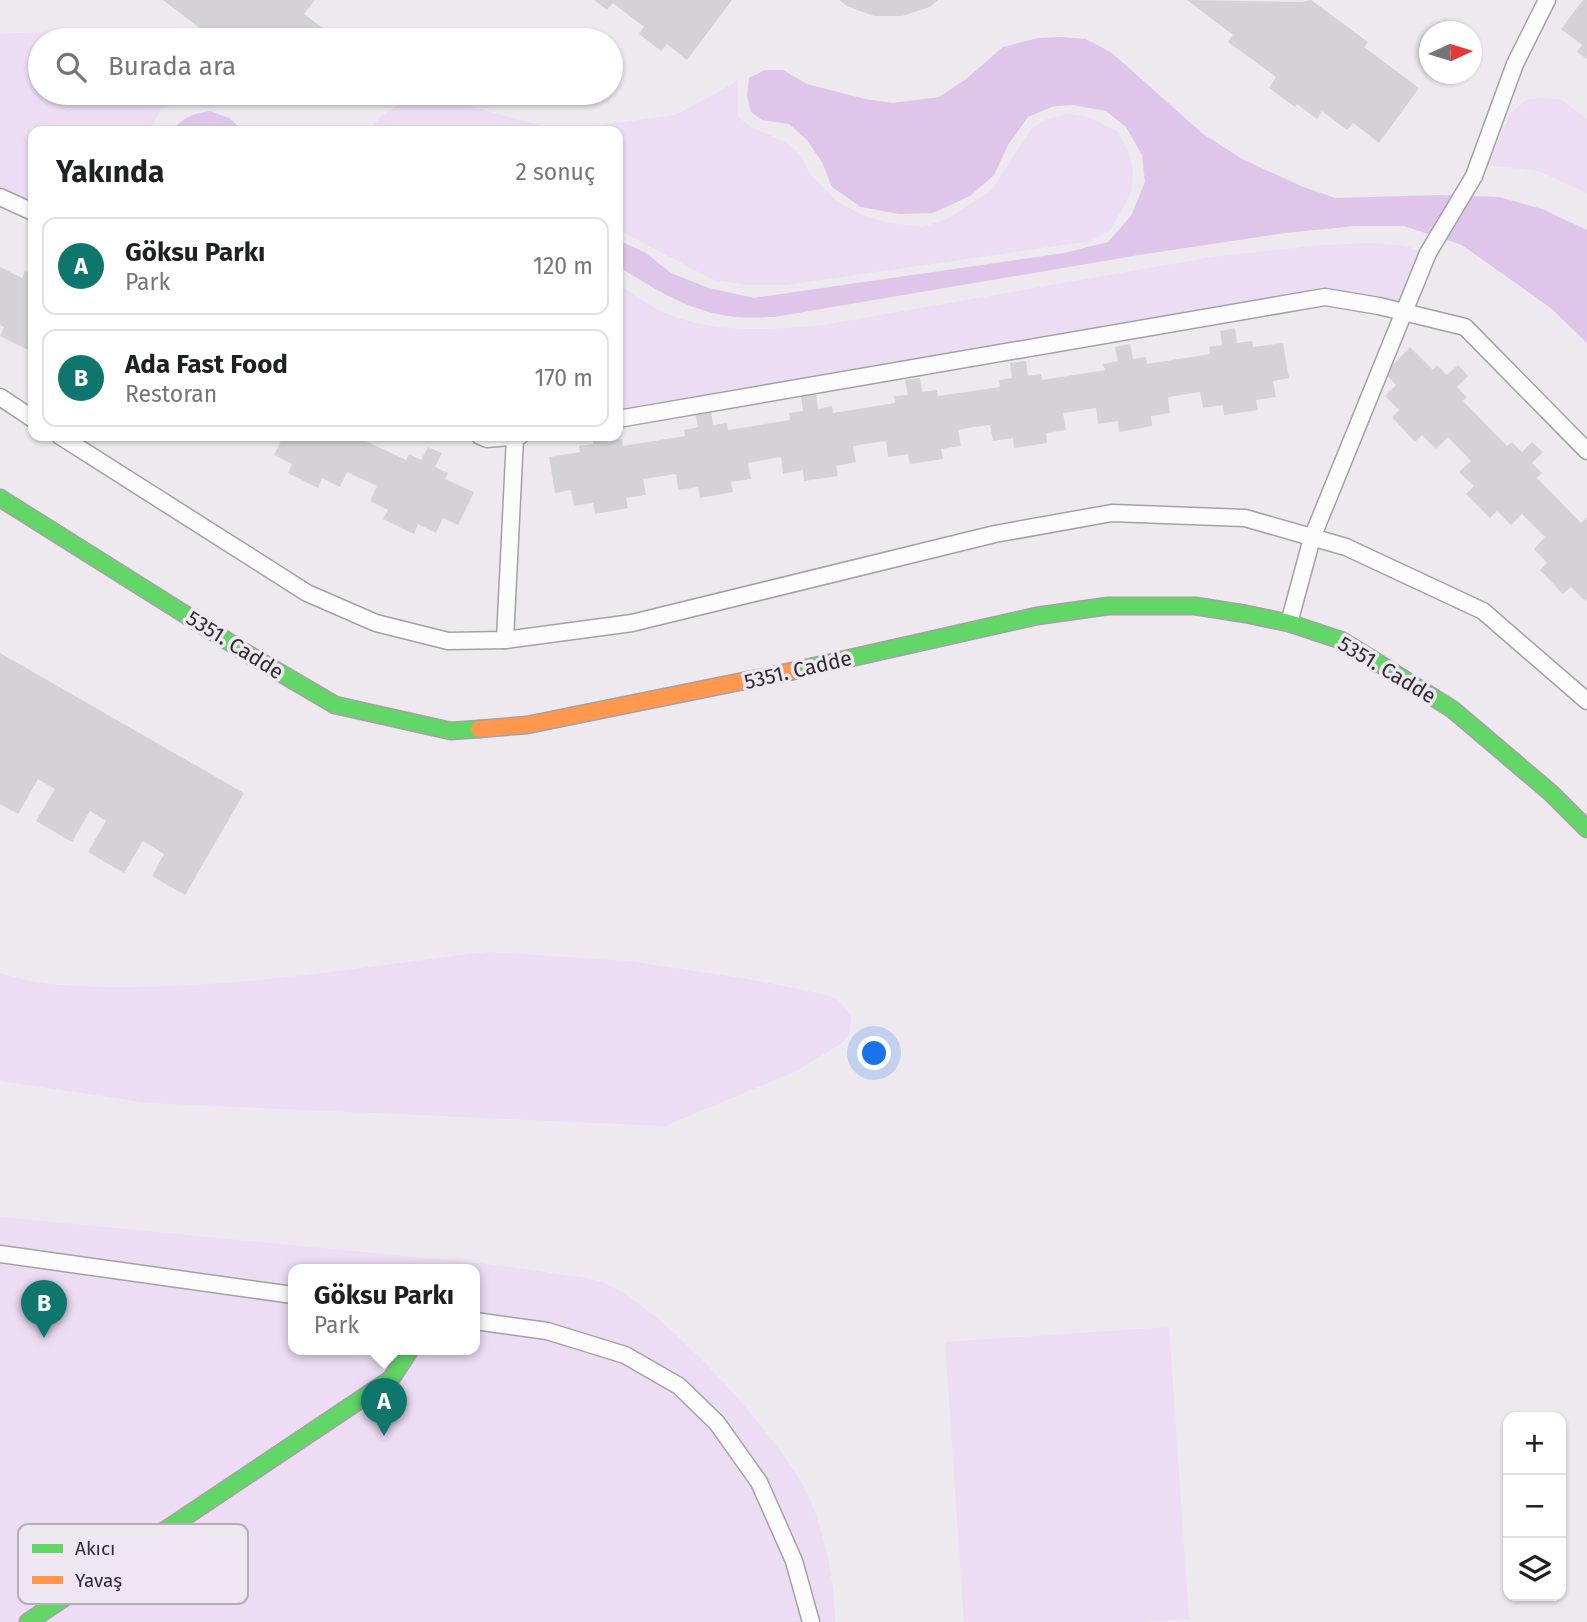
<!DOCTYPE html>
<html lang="tr">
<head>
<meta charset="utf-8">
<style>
  :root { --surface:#fff; --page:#f6f6f6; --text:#202124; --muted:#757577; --line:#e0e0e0; --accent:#0f766e }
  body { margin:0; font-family:"Fira Sans",sans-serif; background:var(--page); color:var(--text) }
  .controls { position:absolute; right:21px; bottom:21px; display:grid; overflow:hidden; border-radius:14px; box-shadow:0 2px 5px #0004 }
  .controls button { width:63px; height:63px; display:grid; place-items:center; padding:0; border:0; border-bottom:2px solid var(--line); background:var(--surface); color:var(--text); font:35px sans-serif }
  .compass { position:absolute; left:1419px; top:21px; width:63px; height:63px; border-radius:50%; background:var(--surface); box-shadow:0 2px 5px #0004; rotate:86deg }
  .you { position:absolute; left:875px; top:1054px; width:24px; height:24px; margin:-18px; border:5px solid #fff; border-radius:50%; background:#1a73e8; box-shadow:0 0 0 10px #1a73e833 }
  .badge { display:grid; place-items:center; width:46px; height:46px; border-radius:50%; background:var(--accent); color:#fff; font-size:23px; font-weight:700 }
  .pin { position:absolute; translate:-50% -58px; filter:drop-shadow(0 2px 4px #0008) }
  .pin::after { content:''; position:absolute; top:37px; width:24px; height:21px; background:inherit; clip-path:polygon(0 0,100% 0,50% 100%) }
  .popup { position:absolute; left:288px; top:1264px; width:192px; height:91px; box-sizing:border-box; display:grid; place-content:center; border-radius:14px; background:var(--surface); filter:drop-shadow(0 2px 5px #0005); font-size:23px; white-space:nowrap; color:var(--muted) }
  .popup b { font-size:26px; color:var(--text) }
  .popup::after { content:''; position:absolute; left:50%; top:100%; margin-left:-14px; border:14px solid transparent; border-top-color:var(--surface) }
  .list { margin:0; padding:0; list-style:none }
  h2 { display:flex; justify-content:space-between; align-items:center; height:91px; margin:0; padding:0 28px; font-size:30px }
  h2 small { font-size:23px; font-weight:400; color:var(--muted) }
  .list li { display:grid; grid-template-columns:46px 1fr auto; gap:21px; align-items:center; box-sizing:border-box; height:98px; margin:0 14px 14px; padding:0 14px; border:2px solid var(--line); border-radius:14px }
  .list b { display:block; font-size:26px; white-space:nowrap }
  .list p { margin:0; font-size:23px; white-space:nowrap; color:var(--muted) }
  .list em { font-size:23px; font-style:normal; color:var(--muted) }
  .icon { flex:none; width:38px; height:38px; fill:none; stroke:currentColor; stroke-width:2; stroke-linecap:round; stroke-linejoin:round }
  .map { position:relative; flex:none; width:1587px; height:1622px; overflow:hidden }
  .search { position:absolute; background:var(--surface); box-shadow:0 2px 5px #0004; left:28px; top:28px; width:595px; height:77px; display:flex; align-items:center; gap:18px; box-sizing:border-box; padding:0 24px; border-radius:38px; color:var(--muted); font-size:26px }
  .panel { position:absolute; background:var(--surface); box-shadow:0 2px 5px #0004; left:28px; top:126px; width:595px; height:315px; border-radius:14px }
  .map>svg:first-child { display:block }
  .green { fill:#ecdcf4; fill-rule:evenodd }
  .water { fill:#dec5e9 }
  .building { fill:#d5d2d7 }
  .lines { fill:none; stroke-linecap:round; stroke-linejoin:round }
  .lane-casing { stroke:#a4a1a5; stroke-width:19 }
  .fast-casing { stroke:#a4a1a5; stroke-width:19 }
  .slow-casing { stroke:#a4a1a5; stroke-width:19 }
  .lane { stroke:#fcfcfd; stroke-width:16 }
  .fast { stroke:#63d668; stroke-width:16 }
  .slow { stroke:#ff974d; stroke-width:16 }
  .labels { text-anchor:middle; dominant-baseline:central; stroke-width:7; stroke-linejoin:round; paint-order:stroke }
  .street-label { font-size:21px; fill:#2e2c30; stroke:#eee7f1 }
  .key { fill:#eee7f1; stroke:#b4afb7; stroke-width:2 }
  .key-label { font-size:19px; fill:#2e2c30 }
</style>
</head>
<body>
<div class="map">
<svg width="1587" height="1622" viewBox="0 0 1587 1622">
  <rect width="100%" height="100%" fill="#ede9ef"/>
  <g class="green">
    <polygon points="46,32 69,40 40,40 40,93 180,93 189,98 161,109 149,131 33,131 33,212 0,197 0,34"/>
    <polygon points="738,80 738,117 751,127 785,142 801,155 810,174 835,200 862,215 889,223 923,227 949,218 992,190 1031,129 1047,119 1068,114 1089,117 1118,132 1129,153 1133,172 1131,192 1110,231 1091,241 786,285 750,285 714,280 618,230 618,131 369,131 382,115 408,100 429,94 447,97 480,109 535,124 566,130 675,115 717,93"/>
    <polygon points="1543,98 1562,100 1587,119 1587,193 1538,171 1487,165 1511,113 1526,100"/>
    <path d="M1372,243l33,3 23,7 -24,59 -79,-15 -707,122v-134c13,8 27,18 41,25 51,25 110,20 164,15l389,-68 110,-12z"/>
    <path d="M488,952l140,9 120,18 79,16 11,5 13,16 -1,17 -8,10 -46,28 -131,55 -516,-23 -149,-22v-108c37,13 82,14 121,14 123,1 245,-21 367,-35z"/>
    <path d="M0,1217c135,13 270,26 405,39 51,5 101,9 152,18 13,2 29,3 42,7 62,23 170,145 203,203 21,37 33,96 33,138h-835zM293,1270h182v80h-182z"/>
    <polygon points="1169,1327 1189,1619 1142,1622 964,1622 945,1342"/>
  </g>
  <g class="water">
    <path d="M1062,37l24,2 26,14 91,81 41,26 57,26 34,12 105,-3 59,2 43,12 45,21v113l-35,-34 -90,-64 -58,-19h-49l-70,7 -140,21 -371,63c-13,0 -26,1 -38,0 -44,-4 -82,-28 -118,-51v-26l28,13 25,20 38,15 45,10 310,-45 44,-11 23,-26 14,-34 -3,-27 -16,-28 -20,-16 -33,-6 -19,1 -26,11 -20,28 -14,30 -24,21 -37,17 -34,1 -38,-7 -29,-20 -10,-25 -16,-23 -17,-15 -27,-4 -11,-8 -4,-16 2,-18 16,-8h18l24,14 58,15 28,4 46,-6 27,-18 37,-32 35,-9z"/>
    <path d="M210,111l19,7 15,13h-71c7,-13 22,-18 37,-20z"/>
  </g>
  <g class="building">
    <polygon points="163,0 315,0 304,14 339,40 201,40 195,36 201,29"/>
    <polygon points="594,0 732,0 687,60 667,44 661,51 639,34 644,27 613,3 607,10"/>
    <polygon points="839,0 938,0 930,7 902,16 874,16 847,6"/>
    <polygon points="1187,0 1302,2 1311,0 1368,42 1364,47 1419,88 1379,143 1353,123 1347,130 1322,111 1317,119 1297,104 1295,107 1269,88 1276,77 1228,42 1233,35"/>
    <polygon points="1583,0 1587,0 1587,59 1577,52 1582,45 1561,29"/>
    <polygon points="0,267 22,278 25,271 33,275 33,343 30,351 0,336 4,327 0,325"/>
    <polygon points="1235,328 1237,343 1252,341 1253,347 1283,343 1289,378 1273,381 1276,397 1256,400 1258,410 1224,415 1223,405 1203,408 1200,392 1168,397 1170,413 1151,416 1152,426 1119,432 1118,421 1098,424 1096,408 1063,413 1066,430 1046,433 1047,443 1014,448 1013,438 993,441 990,425 974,427 958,430 961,446 941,449 943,459 910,464 908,454 888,457 886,441 853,446 856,462 836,466 838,476 804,481 803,470 783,474 781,457 764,460 748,463 751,479 731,482 733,492 700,498 698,487 678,490 676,474 643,479 646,495 626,498 628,508 595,514 593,503 574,506 571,490 555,493 549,457 580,452 579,446 593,444 592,436 607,436 608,442 622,439 623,446 685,436 684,430 698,427 695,413 711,411 713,425 727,423 728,430 790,420 789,413 803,411 801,396 816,394 818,409 832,406 833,413 895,403 894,396 908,395 905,380 920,378 922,392 937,390 938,396 1000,387 999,380 1012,378 1010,363 1026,361 1028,376 1041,374 1042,380 1074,375 1105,370 1103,364 1118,361 1115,347 1130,344 1133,359 1146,357 1147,364 1210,354 1209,347 1222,345 1220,331"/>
    <polygon points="1410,347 1433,370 1437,365 1447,375 1458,365 1468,376 1457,387 1467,397 1463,401 1507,446 1512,442 1522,452 1532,442 1543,452 1532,463 1542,473 1537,478 1581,523 1587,517 1587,599 1585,601 1571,587 1563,594 1540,570 1547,563 1534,549 1545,537 1522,514 1511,525 1497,511 1490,518 1466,494 1474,486 1459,472 1471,461 1448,437 1436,449 1422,435 1415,442 1392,417 1399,410 1385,396 1396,385 1385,373"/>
    <polygon points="271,436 355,436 406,460 409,454 421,460 428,447 442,453 435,467 448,473 445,479 474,492 458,525 443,518 436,533 418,524 414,534 383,519 388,510 370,501 377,486 347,472 340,487 322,478 318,488 288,473 292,464 274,455 281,441"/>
    <polygon points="0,653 244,793 185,895 152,876 164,854 143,841 124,873 88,852 106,821 90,811 72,842 36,821 55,789 38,779 18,814 0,804"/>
  </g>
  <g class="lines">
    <defs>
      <g id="lane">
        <polyline points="0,197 33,212"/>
        <polyline points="0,397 33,419"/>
        <polyline points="618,419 1325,297 1379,306 1465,327 1587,451"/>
        <polyline points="60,436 307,593 376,623 448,641 505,640 632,623 995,534 1112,513 1245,518 1346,547 1483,611 1587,701"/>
        <polyline points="480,436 487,439 520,436"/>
        <polyline points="1289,623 1312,538 1428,253 1474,176 1515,64 1547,0"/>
        <polyline points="505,640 515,437"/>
        <polyline points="0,1254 293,1295"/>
        <polyline points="475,1321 547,1331 625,1355 679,1386 717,1423 759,1482 794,1561 811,1622"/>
      </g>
      <g id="fast">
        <polyline points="0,498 248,654 335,705 451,731 479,729"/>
        <polyline points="793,671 1037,616 1108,606 1195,606 1246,614 1289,623 1343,641 1452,709 1551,793 1587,829"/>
        <polyline points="28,1622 391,1379 410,1350"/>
      </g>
      <polyline id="slow" points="479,729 527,725 793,671"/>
    </defs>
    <use href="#lane" class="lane-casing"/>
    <use href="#fast" class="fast-casing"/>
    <use href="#slow" class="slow-casing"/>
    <use href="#lane" class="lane"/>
    <use href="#fast" class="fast"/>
    <use href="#slow" class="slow"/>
  </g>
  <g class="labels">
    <g class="street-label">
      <text transform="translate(235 645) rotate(32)">5351. Cadde</text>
      <text transform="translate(798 670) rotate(-13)">5351. Cadde</text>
      <text transform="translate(1387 670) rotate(31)">5351. Cadde</text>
    </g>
  </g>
  <rect x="18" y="1524" width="230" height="80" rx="10" class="key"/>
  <rect x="32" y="1544" width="31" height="9" fill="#63d668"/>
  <rect x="32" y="1576" width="31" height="8" fill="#ff974d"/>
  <g class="key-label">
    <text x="75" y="1555">Akıcı</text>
    <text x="75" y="1587">Yavaş</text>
  </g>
</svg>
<div class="controls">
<button>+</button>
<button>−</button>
<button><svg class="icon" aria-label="layers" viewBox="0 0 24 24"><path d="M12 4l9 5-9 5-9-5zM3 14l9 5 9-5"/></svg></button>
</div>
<svg class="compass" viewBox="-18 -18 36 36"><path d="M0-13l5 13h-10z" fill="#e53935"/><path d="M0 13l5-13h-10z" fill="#757577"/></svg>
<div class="you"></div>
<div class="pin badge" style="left:384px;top:1436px">A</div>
<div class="popup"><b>Göksu Parkı</b>Park</div>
<div class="pin badge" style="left:44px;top:1338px">B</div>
<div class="search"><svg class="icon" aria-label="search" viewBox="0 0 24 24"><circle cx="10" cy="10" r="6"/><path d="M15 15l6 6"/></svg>Burada ara</div>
<section class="panel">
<h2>Yakında<small>2 sonuç</small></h2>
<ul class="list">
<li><span class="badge">A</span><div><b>Göksu Parkı</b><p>Park</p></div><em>120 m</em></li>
<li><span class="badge">B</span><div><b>Ada Fast Food</b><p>Restoran</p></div><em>170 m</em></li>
</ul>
</section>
</div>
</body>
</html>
